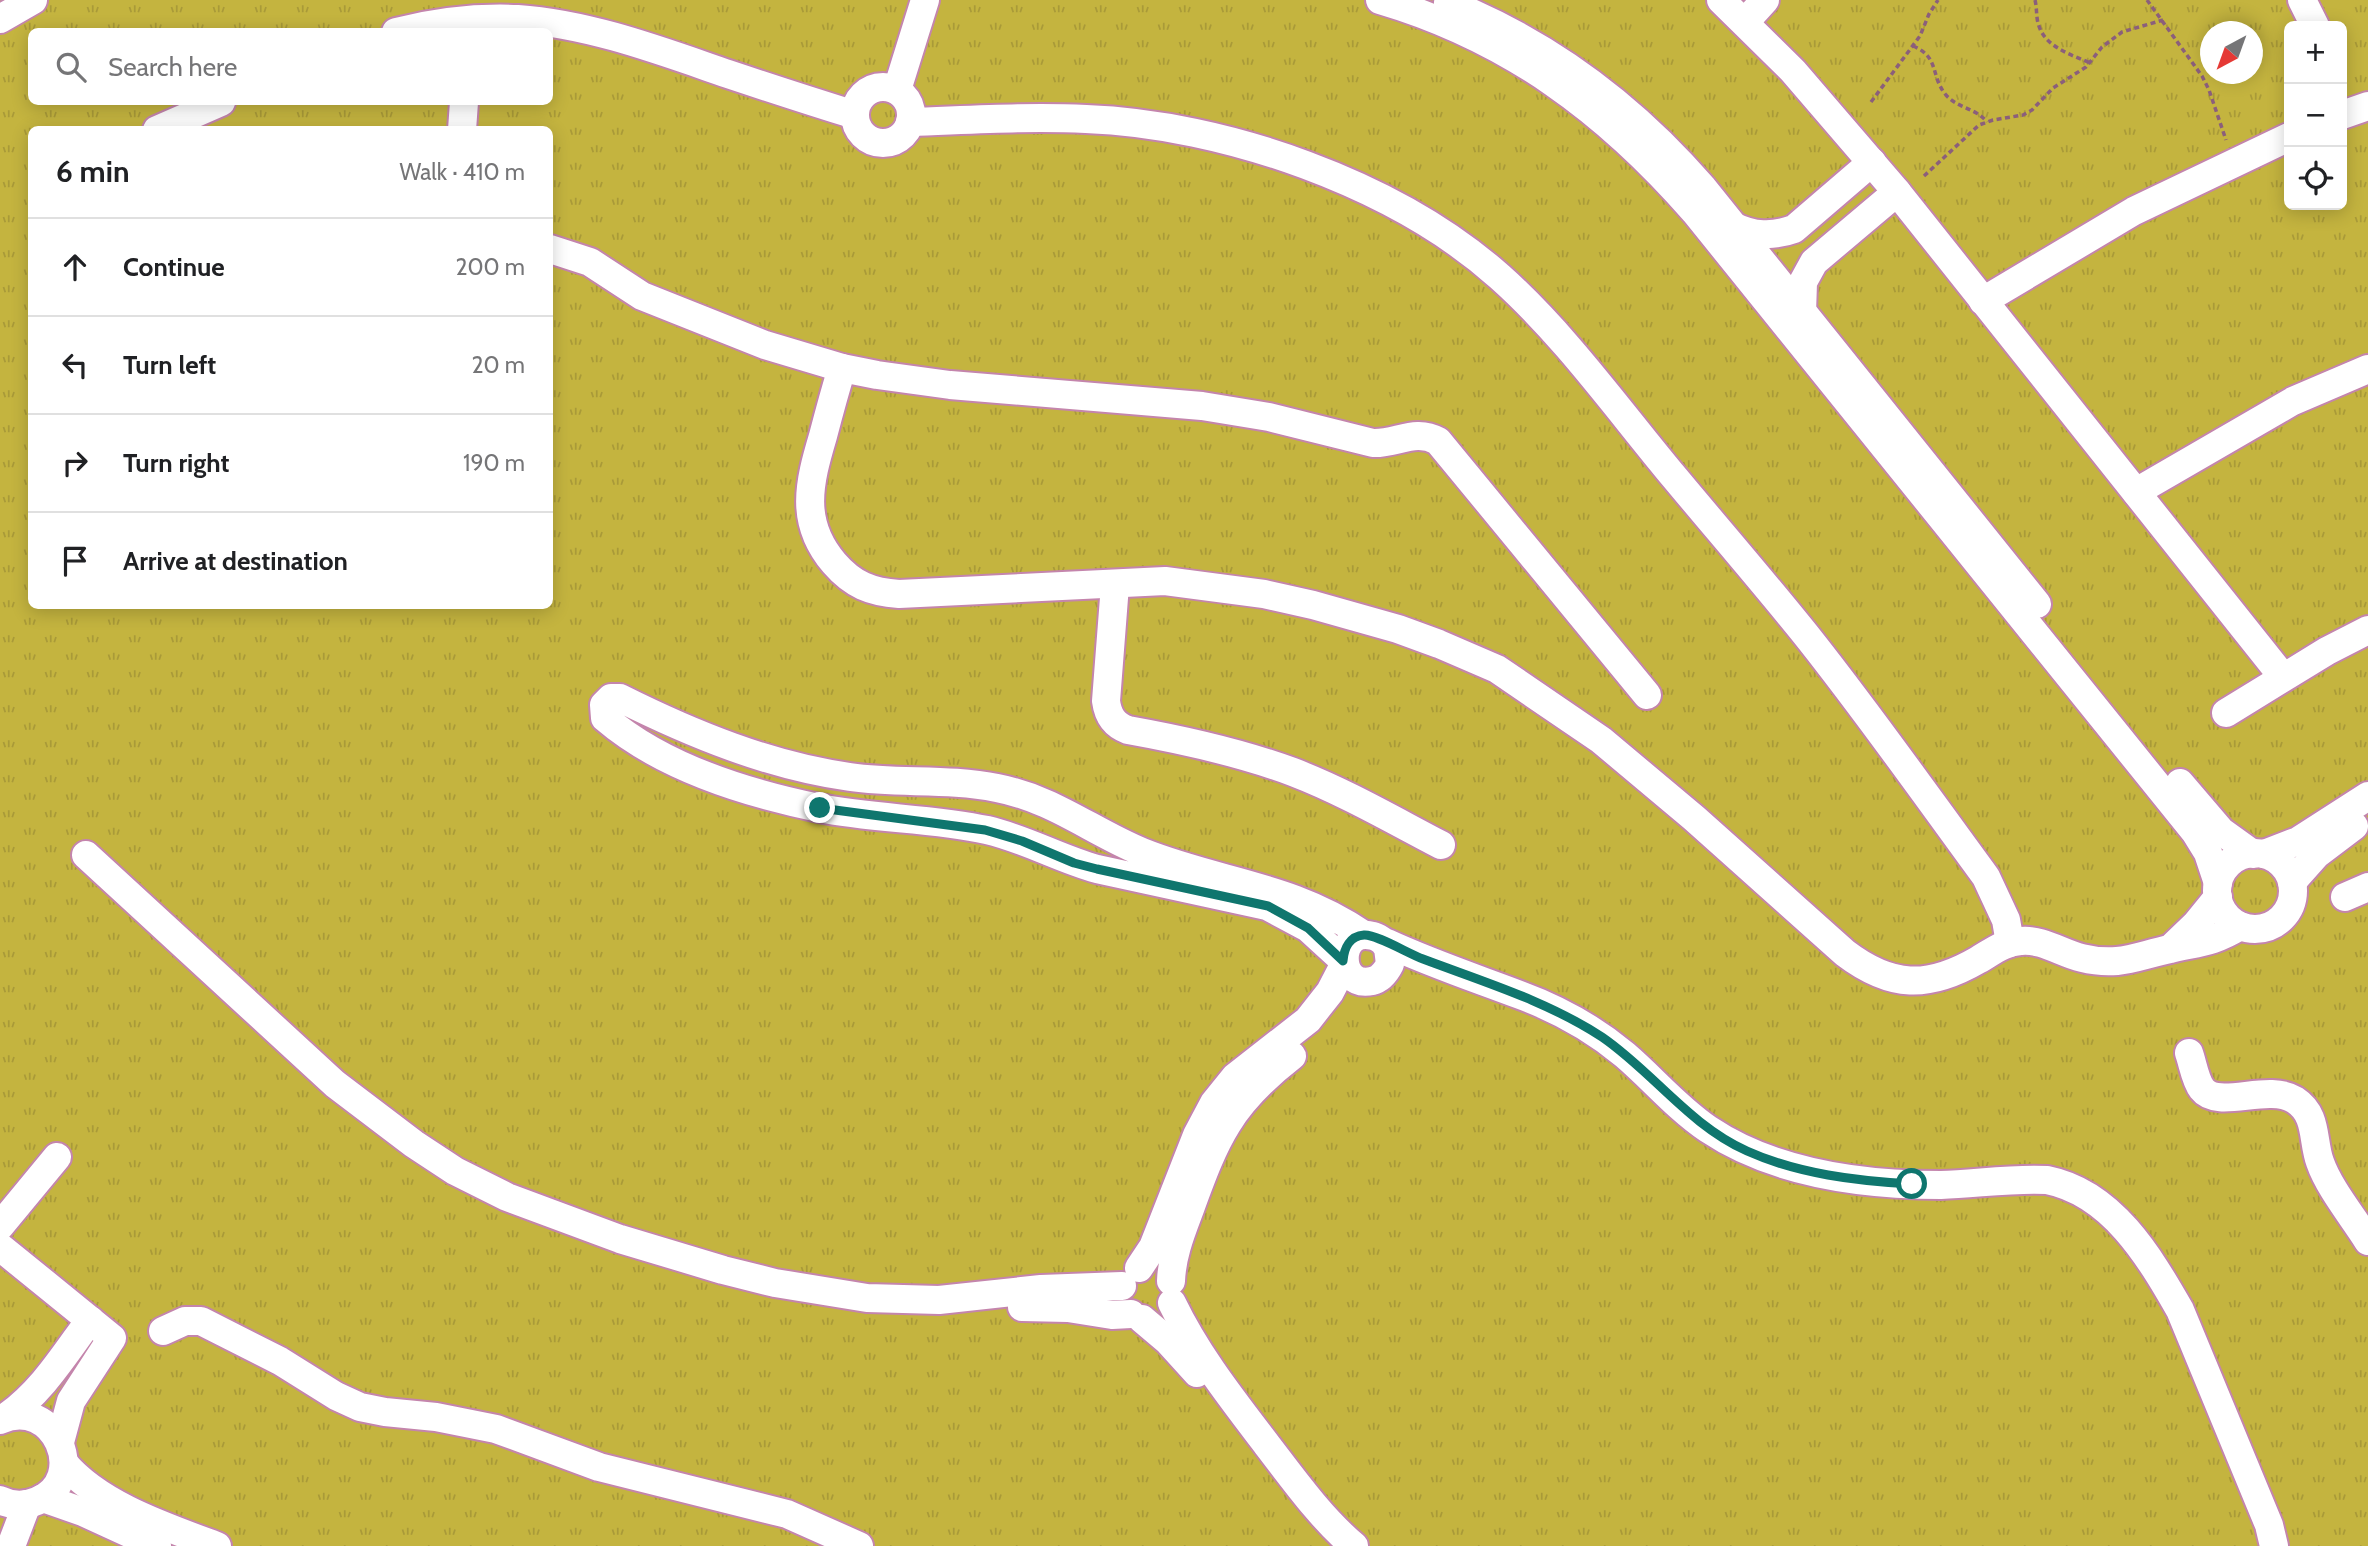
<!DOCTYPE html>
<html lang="en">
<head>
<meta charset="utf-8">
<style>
  :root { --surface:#fff; --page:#f6f6f6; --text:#202124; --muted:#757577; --line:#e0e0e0 }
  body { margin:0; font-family:Cabin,sans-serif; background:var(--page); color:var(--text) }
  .controls { position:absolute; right:21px; top:21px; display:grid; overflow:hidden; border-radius:10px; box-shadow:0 4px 18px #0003 }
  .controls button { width:63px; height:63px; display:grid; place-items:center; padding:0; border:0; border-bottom:2px solid var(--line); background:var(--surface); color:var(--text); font:35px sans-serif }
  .compass { position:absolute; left:2200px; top:21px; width:63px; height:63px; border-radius:50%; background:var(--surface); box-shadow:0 4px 18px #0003; rotate:221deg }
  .stop { position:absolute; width:21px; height:21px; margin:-16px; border:5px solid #0f766e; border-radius:50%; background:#fff }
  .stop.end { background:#0f766e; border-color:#fff; box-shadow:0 2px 7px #0008 }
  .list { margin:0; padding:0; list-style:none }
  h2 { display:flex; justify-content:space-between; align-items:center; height:91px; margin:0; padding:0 28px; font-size:30px }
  h2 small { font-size:23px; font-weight:400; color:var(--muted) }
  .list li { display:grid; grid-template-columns:46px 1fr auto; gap:21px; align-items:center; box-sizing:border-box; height:98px; padding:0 28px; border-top:2px solid var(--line) }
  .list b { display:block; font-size:26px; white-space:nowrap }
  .list em { font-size:23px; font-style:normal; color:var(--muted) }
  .icon { flex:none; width:38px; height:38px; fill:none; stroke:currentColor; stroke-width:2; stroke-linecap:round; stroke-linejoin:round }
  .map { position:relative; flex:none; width:2368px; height:1546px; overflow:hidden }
  .search { position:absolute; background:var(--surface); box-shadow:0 4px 18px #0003; left:28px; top:28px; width:525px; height:77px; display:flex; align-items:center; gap:18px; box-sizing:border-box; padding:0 24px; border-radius:10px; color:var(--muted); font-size:26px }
  .panel { position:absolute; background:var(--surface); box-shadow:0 4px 18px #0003; left:28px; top:126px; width:525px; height:483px; border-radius:10px }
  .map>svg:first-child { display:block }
  .grass { fill:url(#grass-tufts); fill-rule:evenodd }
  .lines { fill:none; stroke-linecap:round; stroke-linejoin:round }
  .minor-casing { stroke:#c485ac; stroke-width:32 }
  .path { stroke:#8b5f7b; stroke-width:3.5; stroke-dasharray:5 3.5; stroke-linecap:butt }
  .minor { stroke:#fff; stroke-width:28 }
  .route { stroke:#0f766e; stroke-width:9 }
</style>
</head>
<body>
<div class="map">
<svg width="2368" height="1546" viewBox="0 0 2368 1546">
  <defs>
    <pattern id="grass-tufts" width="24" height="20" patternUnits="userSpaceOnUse" patternTransform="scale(1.75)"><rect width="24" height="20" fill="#c4b43f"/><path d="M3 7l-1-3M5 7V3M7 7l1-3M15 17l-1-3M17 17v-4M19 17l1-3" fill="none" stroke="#a99a38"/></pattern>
  </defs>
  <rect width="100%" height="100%" fill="#f2b0d9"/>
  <path class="grass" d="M0,0h2368v1546h-2368zM2289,26h53v179h-53zM32,32h518v70h-518zM2210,32h42v42h-42zM32,130h518v476h-518z"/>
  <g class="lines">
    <defs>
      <g id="minor">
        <path d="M1380,0c129,38 227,111 315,212l500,620 13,21 10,30"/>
        <polyline points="1721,0 1793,71 1897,192 2283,677"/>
        <polyline points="2302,0 2315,26"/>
        <path d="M1448,3c100,40 185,104 255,185l334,416"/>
        <polyline points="0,19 33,0"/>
        <polyline points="1745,22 1765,0"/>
        <path d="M396,32c40,-10 81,-15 122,-13 72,5 143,32 210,55 42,14 85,28 127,41"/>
        <circle cx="883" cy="115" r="28"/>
        <polyline points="897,90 925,0"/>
        <polyline points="2342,115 2368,106"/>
        <path d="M910,122c59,-2 118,-6 176,-3 138,5 310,65 414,158 65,58 119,134 175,201 45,54 91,107 135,162 61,77 118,158 176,237l20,43 4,23"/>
        <polyline points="157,130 221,102"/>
        <polyline points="462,130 464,102"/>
        <path d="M1733,226c20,10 39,11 61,3l78,-67"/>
        <path d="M550,249l40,13 52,34 123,49 77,23 35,7 73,10 252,21 67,11 104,26c24,1 42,-15 65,-2l209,254"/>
        <polyline points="1983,301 2134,211 2289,137"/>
        <polyline points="1802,313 1803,282 1814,262 1897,192"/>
        <path d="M842,368c-7,23 -13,45 -19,68 -14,47 -24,86 11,127 19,22 37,29 65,31l266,-13 99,13 49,11 85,24 41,15 58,25 104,71 93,78 151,135c46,35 83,36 133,7 14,-8 26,-18 43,-19 22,-2 40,12 61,17 37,9 54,-2 88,-9 30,-7 42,-6 70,-23"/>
        <polyline points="2136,492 2293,401 2368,369"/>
        <path d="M1115,585l-9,116c2,15 8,24 22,29 56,10 111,22 165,42 52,20 100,48 148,73"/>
        <polyline points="2226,713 2327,651 2368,630"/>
        <polyline points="2180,783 2221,831 2253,854"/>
        <circle cx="2255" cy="891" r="38"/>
        <polyline points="2264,854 2298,841 2368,796"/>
        <polyline points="86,855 335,1084 414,1144 455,1171 507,1197 620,1239 723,1270 775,1283 867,1298 939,1300 1041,1289 1122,1286"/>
        <polyline points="2292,882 2317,854 2354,826"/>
        <polyline points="2345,897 2368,887"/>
        <path d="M1383,941l5,7 2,16c-4,8 -9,15 -18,17 -37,8 -36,-55 1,-45 5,1 9,5 14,7 43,20 88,35 133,52 38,14 74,34 105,60 28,24 52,53 83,74 67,45 154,56 233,56 35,-1 70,-7 106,-5 65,13 102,76 133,130l89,215 5,21"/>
        <polyline points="2171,948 2196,924 2218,897"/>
        <path d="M1344,961l-36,-33 -41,-22 -170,-37c-37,-10 -71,-30 -110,-39 -55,-12 -113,-11 -168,-22 -73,-15 -157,-41 -214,-90l-1,-13 7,-7h9c72,36 150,68 230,79 49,7 98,1 147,11 57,11 94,43 145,64 77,31 150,33 222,83"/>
        <path d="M2189,1053c4,11 6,27 13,36 16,21 66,-6 93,11 23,15 17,40 25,62 9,26 33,55 48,79"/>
        <polyline points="0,1226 57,1157"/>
        <polyline points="0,1247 112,1338 71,1401 60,1442"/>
        <polyline points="1139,1268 1153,1247 1197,1135 1214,1103 1235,1077 1308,1020 1330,992 1344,965"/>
        <path d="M1171,1281c1,-26 10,-48 19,-72 26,-72 40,-105 102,-153"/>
        <path d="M1172,1303c25,52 60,96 95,142 27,35 53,72 87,101"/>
        <polyline points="1022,1307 1068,1308 1112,1315 1131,1314"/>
        <polyline points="1142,1319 1168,1341 1197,1373"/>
        <polyline points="163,1331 185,1321 201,1321 280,1361 336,1396 360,1407 385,1412 436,1417 496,1429 599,1467 787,1514 859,1546"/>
        <path d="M6,1417c36,-25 58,-62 84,-97"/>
        <path d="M0,1420c54,-25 91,59 37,81 -12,5 -25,5 -37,-1"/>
        <path d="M64,1463c35,42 102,64 153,83"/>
        <polyline points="43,1498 83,1512 157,1546"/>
        <polyline points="11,1546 27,1504"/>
      </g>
    </defs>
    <use href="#minor" class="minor-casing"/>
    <g class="path">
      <path d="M2035,0c2,8 1,15 3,23 6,24 32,31 52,40"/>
      <polyline points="2147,0 2202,76 2209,90 2226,140"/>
      <path d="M1913,46c27,11 17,30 33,49 11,13 30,13 41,27"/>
      <polyline points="1871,102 1920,36 1929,14 1938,0"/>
      <polyline points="1924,176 1979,125 1993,120 2023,115 2032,110 2053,88 2086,67 2102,47 2122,32 2163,20"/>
    </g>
    <use href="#minor" class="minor"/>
  </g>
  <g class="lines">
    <path class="route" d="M820,808l165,22 37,11 52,22 23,6 171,37 40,22 35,33c1,-13 7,-25 21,-26 12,-1 45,19 59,24 61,23 124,42 179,78 51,35 87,88 145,114 51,23 110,30 165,33"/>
  </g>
</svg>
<div class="controls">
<button>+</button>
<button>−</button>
<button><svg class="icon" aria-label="locate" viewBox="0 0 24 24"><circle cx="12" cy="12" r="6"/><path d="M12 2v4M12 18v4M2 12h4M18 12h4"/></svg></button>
</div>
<svg class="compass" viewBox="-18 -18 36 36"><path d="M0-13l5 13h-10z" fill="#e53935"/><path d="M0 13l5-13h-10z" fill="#757577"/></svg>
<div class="stop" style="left:1912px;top:1184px"></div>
<div class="stop end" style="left:820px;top:808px"></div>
<div class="search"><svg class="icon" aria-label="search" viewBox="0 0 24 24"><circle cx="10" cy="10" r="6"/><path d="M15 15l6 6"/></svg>Search here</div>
<section class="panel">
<h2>6 min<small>Walk · 410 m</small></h2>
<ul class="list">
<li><svg class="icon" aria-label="ahead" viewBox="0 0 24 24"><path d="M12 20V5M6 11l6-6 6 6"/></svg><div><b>Continue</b></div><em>200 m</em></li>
<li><svg class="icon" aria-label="left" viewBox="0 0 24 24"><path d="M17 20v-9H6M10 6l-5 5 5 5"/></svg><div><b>Turn left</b></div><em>20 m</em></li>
<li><svg class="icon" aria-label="right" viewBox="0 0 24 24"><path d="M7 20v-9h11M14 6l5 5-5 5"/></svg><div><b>Turn right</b></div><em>190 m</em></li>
<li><svg class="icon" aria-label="arrive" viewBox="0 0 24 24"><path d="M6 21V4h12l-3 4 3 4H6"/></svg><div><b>Arrive at destination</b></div></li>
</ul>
</section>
</div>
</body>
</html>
